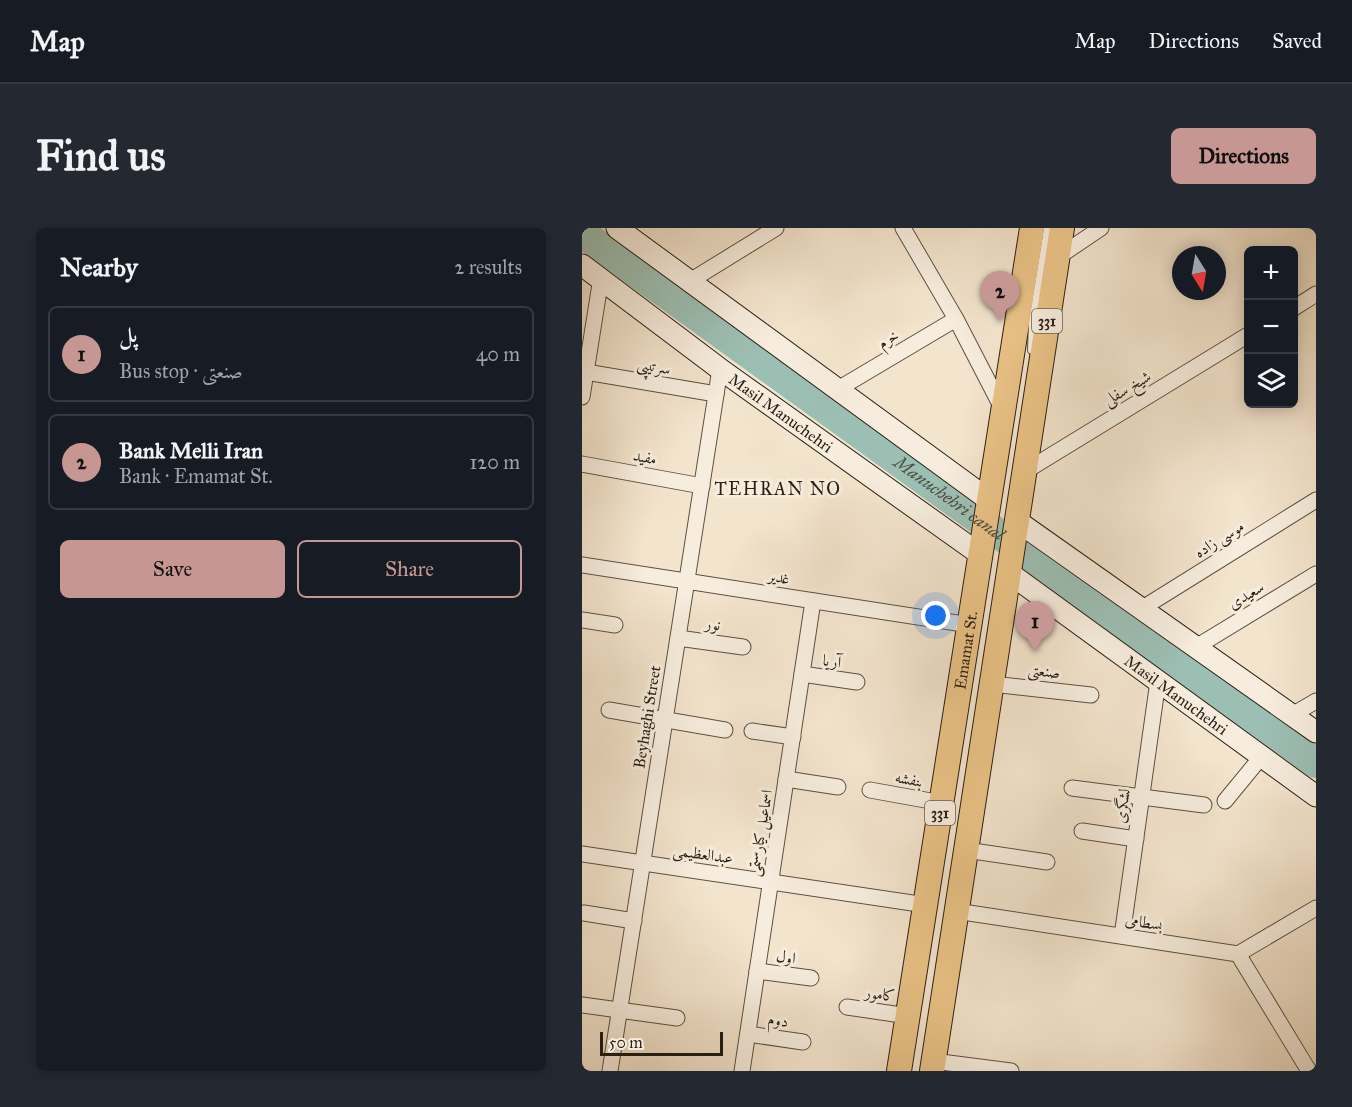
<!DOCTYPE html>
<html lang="en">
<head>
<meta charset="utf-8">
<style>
  :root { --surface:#171b24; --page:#242831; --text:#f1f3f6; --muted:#9ea1a6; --line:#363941; --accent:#c59692 }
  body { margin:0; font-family:"IM FELL Great Primer",Amiri,serif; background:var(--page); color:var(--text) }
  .controls { position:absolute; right:18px; top:18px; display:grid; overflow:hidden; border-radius:9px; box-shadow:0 3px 15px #0003 }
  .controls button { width:54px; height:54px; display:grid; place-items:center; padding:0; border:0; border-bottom:2px solid var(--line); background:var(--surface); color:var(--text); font:30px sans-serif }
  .compass { position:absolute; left:590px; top:18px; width:54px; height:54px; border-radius:50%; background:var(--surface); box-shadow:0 3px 15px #0003; rotate:169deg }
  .scale { position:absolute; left:18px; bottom:15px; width:123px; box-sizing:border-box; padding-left:6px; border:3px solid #291f12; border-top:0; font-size:16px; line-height:21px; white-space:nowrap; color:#291f12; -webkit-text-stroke:4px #f7edde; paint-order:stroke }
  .you { position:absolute; left:354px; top:388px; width:21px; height:21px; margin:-15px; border:4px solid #fff; border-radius:50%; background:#1a73e8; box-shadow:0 0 0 9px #1a73e833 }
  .badge { display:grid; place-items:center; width:39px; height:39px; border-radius:50%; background:var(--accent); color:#111; font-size:20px; font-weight:700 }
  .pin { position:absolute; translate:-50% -50px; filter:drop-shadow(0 2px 3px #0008) }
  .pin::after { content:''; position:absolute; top:32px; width:21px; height:18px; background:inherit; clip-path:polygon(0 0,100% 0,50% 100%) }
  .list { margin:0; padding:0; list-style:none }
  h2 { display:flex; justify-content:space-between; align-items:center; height:78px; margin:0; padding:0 24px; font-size:26px }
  h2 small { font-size:20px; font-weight:400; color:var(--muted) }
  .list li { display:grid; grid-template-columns:39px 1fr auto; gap:18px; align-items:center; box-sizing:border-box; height:96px; margin:0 12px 12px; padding:0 12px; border:2px solid var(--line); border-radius:9px }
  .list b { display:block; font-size:22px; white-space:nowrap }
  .list p { margin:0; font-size:20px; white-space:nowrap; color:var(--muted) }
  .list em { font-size:20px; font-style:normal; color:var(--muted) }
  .actions { display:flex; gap:12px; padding:18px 24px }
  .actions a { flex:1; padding:14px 0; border:2px solid var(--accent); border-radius:9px; text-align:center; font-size:21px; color:var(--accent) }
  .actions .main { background:var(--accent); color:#111 }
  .icon { flex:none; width:33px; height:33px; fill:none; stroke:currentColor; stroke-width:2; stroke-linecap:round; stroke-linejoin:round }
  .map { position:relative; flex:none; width:734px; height:843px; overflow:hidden; border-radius:9px }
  header { display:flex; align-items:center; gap:36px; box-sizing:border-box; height:84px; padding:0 30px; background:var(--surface); border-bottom:2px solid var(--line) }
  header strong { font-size:28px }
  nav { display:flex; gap:33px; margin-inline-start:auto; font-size:21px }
  .intro { display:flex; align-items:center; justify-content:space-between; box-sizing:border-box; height:144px; padding:0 36px }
  h1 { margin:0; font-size:42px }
  .button { padding:15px 27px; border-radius:9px; background:var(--accent); color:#111; font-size:21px; font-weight:700 }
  main { display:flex; gap:36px; padding:0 36px }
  aside { flex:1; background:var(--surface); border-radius:9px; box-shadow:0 3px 15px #0003 }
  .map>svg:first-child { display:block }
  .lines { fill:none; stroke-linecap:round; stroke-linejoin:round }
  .river { stroke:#9cbfb3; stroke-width:30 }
  .lane-casing { stroke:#5c5041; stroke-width:10 }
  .street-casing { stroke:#5c5041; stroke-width:17 }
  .secondary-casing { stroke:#291f12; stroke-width:23 }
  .primary-casing { stroke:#291f12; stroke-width:26 }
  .lane { stroke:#f7edde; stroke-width:8 }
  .street { stroke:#f7edde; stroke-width:15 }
  .secondary { stroke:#f7edde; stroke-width:21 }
  .primary { stroke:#eac286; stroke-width:24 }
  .labels { text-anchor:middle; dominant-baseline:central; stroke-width:6; stroke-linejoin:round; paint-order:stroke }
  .shield { fill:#f7edde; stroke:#675d4f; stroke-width:1.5 }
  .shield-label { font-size:15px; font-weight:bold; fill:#291f12 }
  .street-label { font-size:16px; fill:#291f12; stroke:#f7edde }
  .neighbourhood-label { font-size:18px; letter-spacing:1.5px; fill:#291f12; stroke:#f7edde }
  .water-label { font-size:18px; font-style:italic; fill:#4c4f42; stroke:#f7edde }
</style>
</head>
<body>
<header>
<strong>Map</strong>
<nav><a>Map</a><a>Directions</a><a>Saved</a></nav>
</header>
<div class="intro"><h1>Find us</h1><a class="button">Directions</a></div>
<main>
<aside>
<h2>Nearby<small>2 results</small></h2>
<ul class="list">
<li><span class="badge">1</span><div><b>پل</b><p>Bus stop · صنعتی</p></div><em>40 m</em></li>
<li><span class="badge">2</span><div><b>Bank Melli Iran</b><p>Bank · Emamat St.</p></div><em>120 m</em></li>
</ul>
<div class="actions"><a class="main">Save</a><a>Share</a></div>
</aside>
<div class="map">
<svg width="734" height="843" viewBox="0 0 734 843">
  <rect width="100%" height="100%" fill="#f3e4cd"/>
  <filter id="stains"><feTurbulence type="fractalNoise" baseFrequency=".00333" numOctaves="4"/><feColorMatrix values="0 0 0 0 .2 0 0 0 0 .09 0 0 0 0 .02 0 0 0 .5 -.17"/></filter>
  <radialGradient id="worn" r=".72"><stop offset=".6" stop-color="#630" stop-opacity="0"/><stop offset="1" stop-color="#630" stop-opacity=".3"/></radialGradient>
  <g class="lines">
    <path class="river" id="s1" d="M0,5l734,530"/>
    <defs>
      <polyline id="lane" points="450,122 451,93 466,0"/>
      <g id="street">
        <polyline points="321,0 374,91 421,182"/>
        <polyline points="476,29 519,0"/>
        <polyline points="108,53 194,0"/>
        <polyline points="712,80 734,66"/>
        <polyline points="4,144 134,166"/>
        <polyline points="256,161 374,91"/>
        <polyline points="0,169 19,50"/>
        <polyline points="0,236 120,258"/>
        <polyline points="442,244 666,107"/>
        <polyline points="0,337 388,397"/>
        <polyline points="559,381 734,272"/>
        <polyline points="0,392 33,397"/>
        <polyline points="96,410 161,419"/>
        <polyline points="614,419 734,346"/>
        <polyline points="220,446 275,454"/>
        <polyline points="410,456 509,467"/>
        <polyline points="27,482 143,502"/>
        <polyline points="710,487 734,473"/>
        <polyline points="170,503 211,509"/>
        <polyline points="204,551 256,559"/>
        <polyline points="490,560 622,577"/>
        <polyline points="288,562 360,575"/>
        <polyline points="643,573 680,528"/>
        <polyline points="500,603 554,611"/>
        <polyline points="384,622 465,634"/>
        <polyline points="0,626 344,677"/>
        <polyline points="374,683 656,726 734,680"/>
        <polyline points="2,685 52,693"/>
        <polyline points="540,708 576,453"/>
        <polyline points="656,726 727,843"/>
        <polyline points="175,743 229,750"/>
        <polyline points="0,777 95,790"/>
        <polyline points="265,779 326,788"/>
        <polyline points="166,806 221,814"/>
        <polyline points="351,833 429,843"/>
        <polyline points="28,843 138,141"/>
        <polyline points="160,843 231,373"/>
      </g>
      <g id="secondary">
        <polyline points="35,0 407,272"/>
        <path id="s2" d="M0,37l138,104 261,186"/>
        <polyline points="435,293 734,504"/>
        <path id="s3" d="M427,345l307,223"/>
      </g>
      <g id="primary">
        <path id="s4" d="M317,843l133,-843"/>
        <polyline points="350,843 480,0"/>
      </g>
    </defs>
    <use href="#lane" class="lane-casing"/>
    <use href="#street" class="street-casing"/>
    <use href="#secondary" class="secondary-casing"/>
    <use href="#primary" class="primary-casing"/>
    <use href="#lane" class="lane"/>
    <use href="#street" class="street"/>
    <use href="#secondary" class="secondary"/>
    <use href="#primary" class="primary"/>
  </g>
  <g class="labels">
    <g class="shield">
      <rect x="450" y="81" width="30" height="24" rx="4.5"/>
      <rect x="343" y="573" width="30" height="24" rx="4.5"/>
    </g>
    <g class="shield-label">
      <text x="465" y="93">331</text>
      <text x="358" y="585">331</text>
    </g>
    <g class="street-label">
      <text transform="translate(306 111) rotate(-31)">خرم</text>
      <text transform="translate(72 138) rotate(10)">سرتیپی</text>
      <text transform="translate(545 160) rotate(-31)">شیخ سفلی</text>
      <text stroke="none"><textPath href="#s2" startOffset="248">Masil Manuchehri</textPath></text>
      <text transform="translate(63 229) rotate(10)">مفید</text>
      <text transform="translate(637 311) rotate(-32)">موسی زاده</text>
      <text transform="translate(197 349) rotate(9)">غدیر</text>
      <text transform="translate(664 367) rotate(-31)">سعیدی</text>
      <text transform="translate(131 396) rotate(8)">نور</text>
      <text stroke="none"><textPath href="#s4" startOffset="426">Emamat St.</textPath></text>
      <text transform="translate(250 433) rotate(8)">آریا</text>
      <text transform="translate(462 443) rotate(6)">صنعتی</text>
      <text stroke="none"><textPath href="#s3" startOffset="207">Masil Manuchehri</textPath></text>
      <text transform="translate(65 489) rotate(-81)">Beyhaghi Street</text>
      <text transform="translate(327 551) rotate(10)">بنفشه</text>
      <text transform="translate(540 578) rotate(-82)">لشگری</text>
      <text transform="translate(178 605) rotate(-81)">اسماعیل کیارستمی</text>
      <text transform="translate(121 626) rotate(8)">عبدالعظیمی</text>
      <text transform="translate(562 694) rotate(9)">بسطامی</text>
      <text transform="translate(204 729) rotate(8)">اول</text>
      <text transform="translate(298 766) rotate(8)">کامور</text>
      <text transform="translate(196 792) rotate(8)">دوم</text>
    </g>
    <g class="neighbourhood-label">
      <text x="196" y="261">TEHRAN NO</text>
    </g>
    <g class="water-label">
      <text stroke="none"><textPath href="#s1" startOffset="453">Manuchehri canal</textPath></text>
    </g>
  </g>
  <rect width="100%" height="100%" filter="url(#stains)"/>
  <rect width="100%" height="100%" fill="url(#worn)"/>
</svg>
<div class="controls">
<button>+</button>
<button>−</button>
<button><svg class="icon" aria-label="layers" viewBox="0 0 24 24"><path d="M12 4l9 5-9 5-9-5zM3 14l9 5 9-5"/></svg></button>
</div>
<svg class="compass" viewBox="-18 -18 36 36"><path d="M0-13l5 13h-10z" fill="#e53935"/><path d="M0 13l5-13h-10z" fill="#9ea1a6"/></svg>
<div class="scale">50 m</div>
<div class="you"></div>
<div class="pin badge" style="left:453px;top:423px">1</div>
<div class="pin badge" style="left:418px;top:93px">2</div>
</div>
</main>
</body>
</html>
